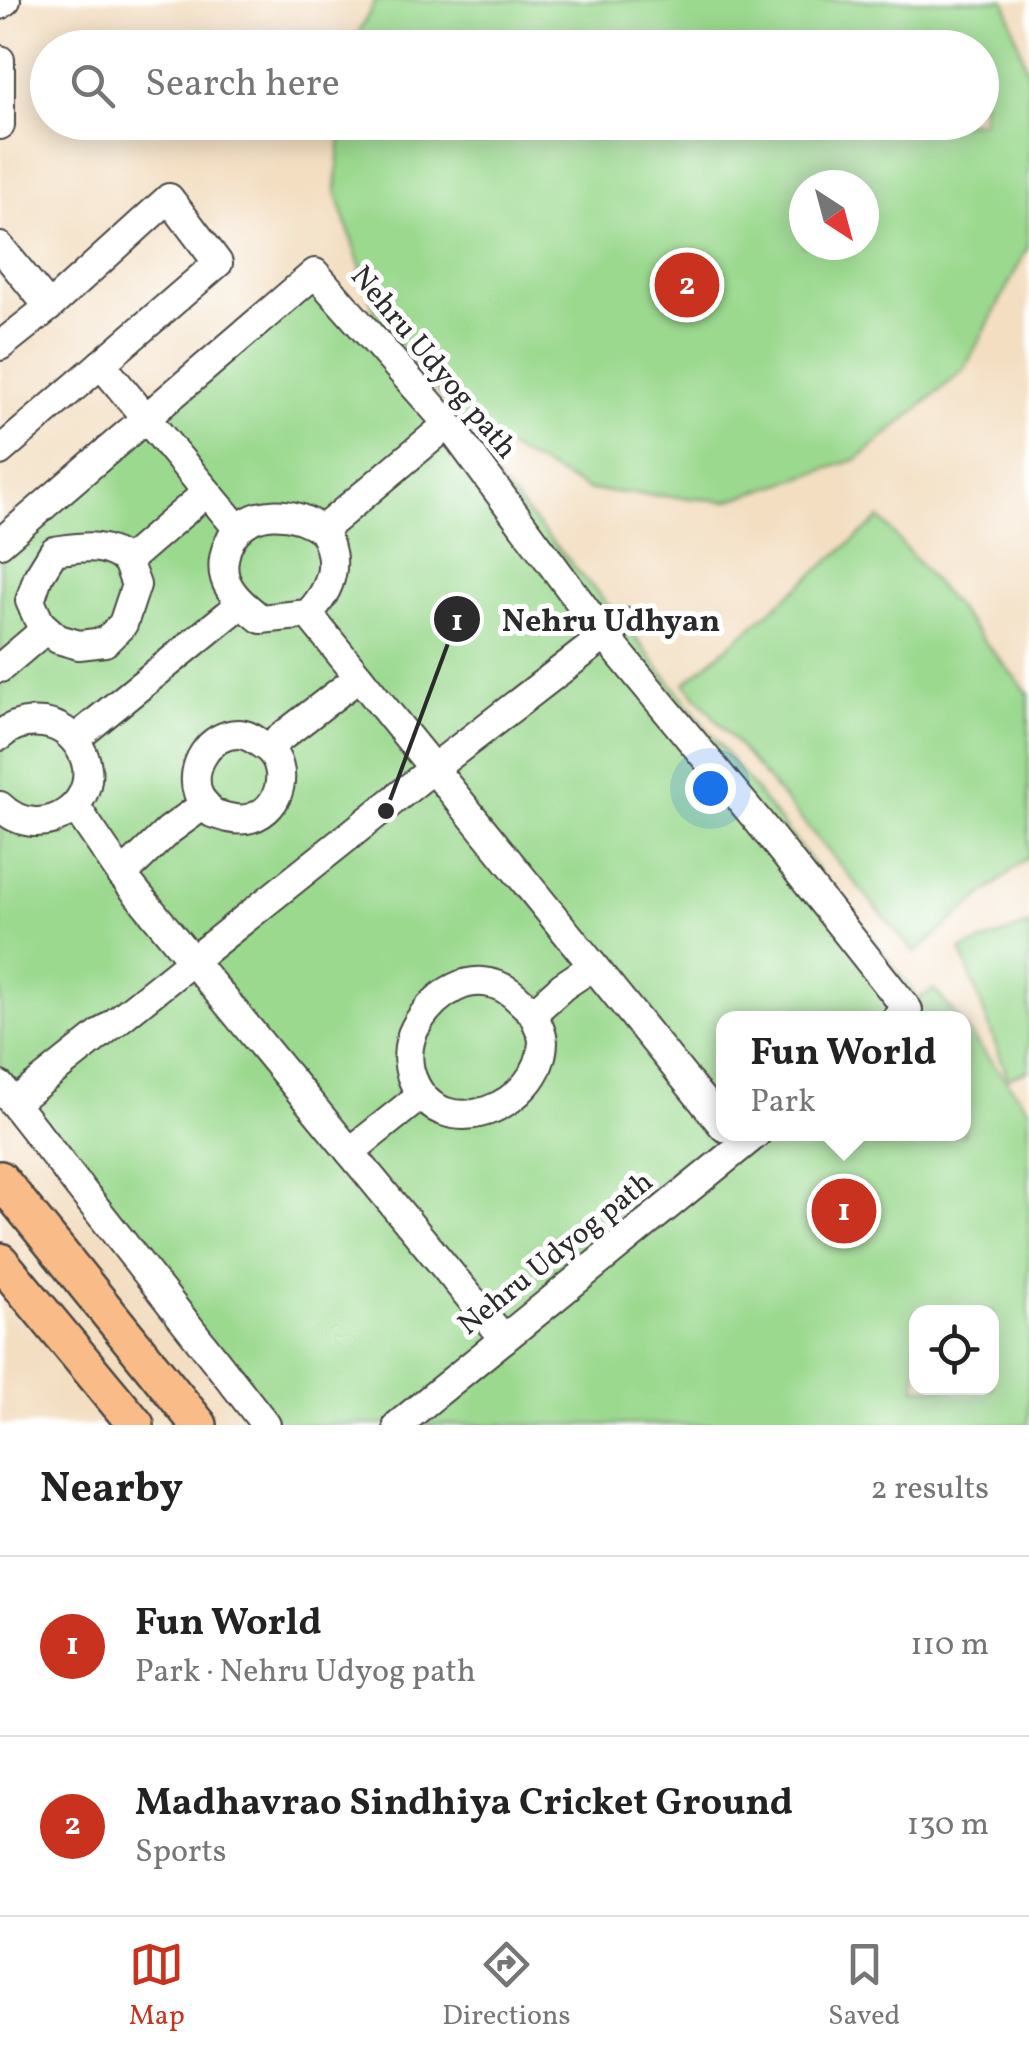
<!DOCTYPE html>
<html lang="en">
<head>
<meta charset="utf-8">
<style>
  :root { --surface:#fff; --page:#f2f2f2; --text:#222; --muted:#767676; --line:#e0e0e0; --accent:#c8321e }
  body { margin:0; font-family:Vollkorn,serif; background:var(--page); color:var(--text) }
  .controls { position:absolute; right:30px; bottom:30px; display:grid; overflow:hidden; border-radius:20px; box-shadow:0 5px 25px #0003 }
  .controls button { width:90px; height:90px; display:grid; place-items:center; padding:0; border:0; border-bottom:2px solid var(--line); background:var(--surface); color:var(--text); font:50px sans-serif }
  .compass { position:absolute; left:789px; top:170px; width:90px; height:90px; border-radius:50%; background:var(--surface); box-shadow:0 5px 25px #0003; rotate:144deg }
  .you { position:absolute; left:710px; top:788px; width:35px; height:35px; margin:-25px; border:8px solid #fff; border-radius:50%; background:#1a73e8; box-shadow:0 0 0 15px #1a73e833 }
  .badge { display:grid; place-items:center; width:65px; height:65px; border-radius:50%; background:var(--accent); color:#fff; font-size:32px; font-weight:700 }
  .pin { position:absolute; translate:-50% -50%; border:5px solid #fff; box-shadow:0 2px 10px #0006 }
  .popup { position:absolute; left:716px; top:1011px; width:255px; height:130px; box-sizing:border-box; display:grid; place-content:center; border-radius:20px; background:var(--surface); filter:drop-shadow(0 2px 8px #0005); font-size:32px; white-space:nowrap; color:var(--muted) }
  .popup b { font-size:38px; color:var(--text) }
  .popup::after { content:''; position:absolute; left:50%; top:100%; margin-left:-20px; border:20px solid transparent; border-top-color:var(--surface) }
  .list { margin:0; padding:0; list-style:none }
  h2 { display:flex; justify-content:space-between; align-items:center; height:130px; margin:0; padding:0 40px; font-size:42px }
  h2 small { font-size:32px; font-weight:400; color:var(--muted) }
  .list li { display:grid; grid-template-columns:65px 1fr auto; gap:30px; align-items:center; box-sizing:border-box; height:180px; padding:0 40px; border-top:2px solid var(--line) }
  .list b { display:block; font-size:38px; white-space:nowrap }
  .list p { margin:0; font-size:32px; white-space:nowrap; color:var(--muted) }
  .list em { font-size:32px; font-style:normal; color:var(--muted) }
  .icon { flex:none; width:55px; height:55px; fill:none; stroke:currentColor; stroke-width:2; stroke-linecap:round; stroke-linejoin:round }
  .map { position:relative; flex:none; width:1029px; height:1425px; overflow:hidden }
  .search { position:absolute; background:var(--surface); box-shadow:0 5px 25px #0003; left:30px; right:30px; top:30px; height:110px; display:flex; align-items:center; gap:25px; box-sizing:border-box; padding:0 35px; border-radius:55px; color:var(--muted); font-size:38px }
  .sheet { height:490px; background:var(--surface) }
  nav { display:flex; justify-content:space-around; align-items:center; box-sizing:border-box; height:140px; border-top:2px solid var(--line); background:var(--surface); font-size:28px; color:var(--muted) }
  nav a { display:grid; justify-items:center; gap:5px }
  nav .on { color:var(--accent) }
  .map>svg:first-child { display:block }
  .green { fill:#9bd98f; stroke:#63825d; stroke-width:2.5; fill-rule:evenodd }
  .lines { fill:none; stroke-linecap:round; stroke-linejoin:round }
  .minor-casing { stroke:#494642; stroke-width:32 }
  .major-casing { stroke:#494642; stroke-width:40 }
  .minor { stroke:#fff; stroke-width:28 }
  .major { stroke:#f9bc89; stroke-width:35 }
  .labels { text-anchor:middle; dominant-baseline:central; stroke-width:10; stroke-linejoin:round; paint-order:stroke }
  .street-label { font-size:30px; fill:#2b2b2b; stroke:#fff }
  .leader { fill:none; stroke:#2b2b2b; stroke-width:4 }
  .callout-dot { fill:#2b2b2b; stroke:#fff; stroke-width:4 }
  .mark-label { font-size:30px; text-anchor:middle; font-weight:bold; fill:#fff }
  .callout-label { font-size:32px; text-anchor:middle; font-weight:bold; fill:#2b2b2b; stroke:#fff; stroke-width:10; stroke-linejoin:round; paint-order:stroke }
</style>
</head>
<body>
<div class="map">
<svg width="1029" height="1425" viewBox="0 0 1029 1425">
  <rect width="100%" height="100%" fill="#fff"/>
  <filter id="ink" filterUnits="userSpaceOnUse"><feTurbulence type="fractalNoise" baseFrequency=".01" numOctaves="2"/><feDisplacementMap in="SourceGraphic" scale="20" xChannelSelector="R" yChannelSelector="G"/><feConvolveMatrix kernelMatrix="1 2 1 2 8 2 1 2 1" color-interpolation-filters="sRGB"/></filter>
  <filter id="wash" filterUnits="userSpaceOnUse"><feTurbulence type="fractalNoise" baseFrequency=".0048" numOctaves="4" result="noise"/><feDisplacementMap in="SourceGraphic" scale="40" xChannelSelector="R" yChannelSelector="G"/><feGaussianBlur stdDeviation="2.25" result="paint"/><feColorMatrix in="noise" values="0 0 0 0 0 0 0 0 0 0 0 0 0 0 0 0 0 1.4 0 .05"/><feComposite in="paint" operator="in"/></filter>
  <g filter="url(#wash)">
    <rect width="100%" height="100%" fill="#f3dec1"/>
    <g class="green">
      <path d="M376,0h629l24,77 -1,170 -64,123 -106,89 -131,42 -138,-11 -122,-63 -89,-105 -42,-131 6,-68 640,-1v-74l-631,-1zM804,185h60v60h-60z"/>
      <path d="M315,273l308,349 296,377 15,-10 24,29h-234v116h240v-107l65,82v316h-763l-266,-339v-543zM916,1312h76v76h-76z"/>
      <polygon points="880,518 1029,694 1029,856 915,953 685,683"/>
      <polygon points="1029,925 1029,1070 1008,1078 961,950"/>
    </g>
  </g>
  <g filter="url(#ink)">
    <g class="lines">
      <defs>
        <g id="minor">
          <polyline points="0,5 6,0"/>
          <polyline points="0,60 0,125"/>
          <polyline points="0,247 49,307"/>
          <polyline points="0,346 49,307 169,198 218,263 0,451"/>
          <polyline points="101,364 238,529"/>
          <path d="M322,530c-29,-20 -71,-24 -91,9 -6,10 -10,26 -6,39 5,17 22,30 36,41l47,-5c24,-25 33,-53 14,-84l126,-106"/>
          <polyline points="0,543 315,273 448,424 605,636 759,822 908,1010 897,1018"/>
          <path d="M127,561l9,24 -13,39 -18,18 -26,3 -21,-6 -18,-16 -10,-22 8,-24 16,-26c29,-4 49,-9 73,10l80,-69"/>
          <polyline points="308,614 724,1127"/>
          <polyline points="0,668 46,629"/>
          <path d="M0,736c11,-11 26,-15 43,-13 16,2 28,10 37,25 30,52 -38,100 -80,58"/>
          <polyline points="75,739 241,604"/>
          <path d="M267,748c-9,-6 -18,-14 -29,-14 -29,0 -49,33 -40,59 2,7 10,14 14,20 11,4 26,9 39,5 31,-9 39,-51 16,-70l92,-71"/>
          <polyline points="75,806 122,875 504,1339"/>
          <polyline points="122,875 168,831 205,804"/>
          <path d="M533,1013c-8,-7 -15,-15 -23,-21 -37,-26 -77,2 -95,36 -8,15 -9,36 -2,52 28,68 128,26 130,-38 0,-9 -7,-20 -10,-29l30,-27 30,-20"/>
          <polyline points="0,1086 266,1425"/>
          <polyline points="14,1103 434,768 623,622"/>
          <polyline points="350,1152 420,1096"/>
          <polyline points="398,1425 756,1134"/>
        </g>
        <g id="major">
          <polyline points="0,1179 199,1425"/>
          <polyline points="0,1261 136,1425"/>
        </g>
      </defs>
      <use href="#minor" class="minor-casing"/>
      <use href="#major" class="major-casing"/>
      <use href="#minor" class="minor"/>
      <use href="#major" class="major"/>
    </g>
  </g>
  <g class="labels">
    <g class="street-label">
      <text transform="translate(433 363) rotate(50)">Nehru Udyog path</text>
      <text transform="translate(556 1254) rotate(-39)">Nehru Udyog path</text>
    </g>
  </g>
  <path class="leader" d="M386 811L457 619"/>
  <g class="callout-dot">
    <circle cx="386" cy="811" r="10"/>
    <circle cx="457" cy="619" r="25"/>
  </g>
  <g class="mark-label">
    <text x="457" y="630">1</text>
  </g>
  <g class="callout-label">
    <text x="611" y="631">Nehru Udhyan</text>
  </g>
</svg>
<div class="controls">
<button><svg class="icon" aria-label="locate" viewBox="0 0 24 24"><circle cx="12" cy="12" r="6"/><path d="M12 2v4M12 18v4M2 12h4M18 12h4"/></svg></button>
</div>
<svg class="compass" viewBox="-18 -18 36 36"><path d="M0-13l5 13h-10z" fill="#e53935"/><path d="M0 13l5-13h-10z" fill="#767676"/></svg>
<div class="you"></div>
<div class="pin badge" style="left:844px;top:1211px">1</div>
<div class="popup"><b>Fun World</b>Park</div>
<div class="pin badge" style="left:687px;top:285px">2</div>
<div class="search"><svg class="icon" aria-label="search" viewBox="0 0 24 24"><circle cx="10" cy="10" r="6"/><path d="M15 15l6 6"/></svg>Search here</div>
</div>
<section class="sheet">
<h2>Nearby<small>2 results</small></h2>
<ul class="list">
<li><span class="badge">1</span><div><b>Fun World</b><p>Park · Nehru Udyog path</p></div><em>110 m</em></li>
<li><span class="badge">2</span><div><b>Madhavrao Sindhiya Cricket Ground</b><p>Sports</p></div><em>130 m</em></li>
</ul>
</section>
<nav>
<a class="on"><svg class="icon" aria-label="map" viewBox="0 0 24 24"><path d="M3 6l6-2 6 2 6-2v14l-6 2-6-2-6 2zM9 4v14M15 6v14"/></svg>Map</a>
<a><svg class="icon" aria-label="directions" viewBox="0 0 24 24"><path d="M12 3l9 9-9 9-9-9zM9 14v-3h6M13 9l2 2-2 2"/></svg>Directions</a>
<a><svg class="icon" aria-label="saved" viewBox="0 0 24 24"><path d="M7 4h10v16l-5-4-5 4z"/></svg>Saved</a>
</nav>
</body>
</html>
